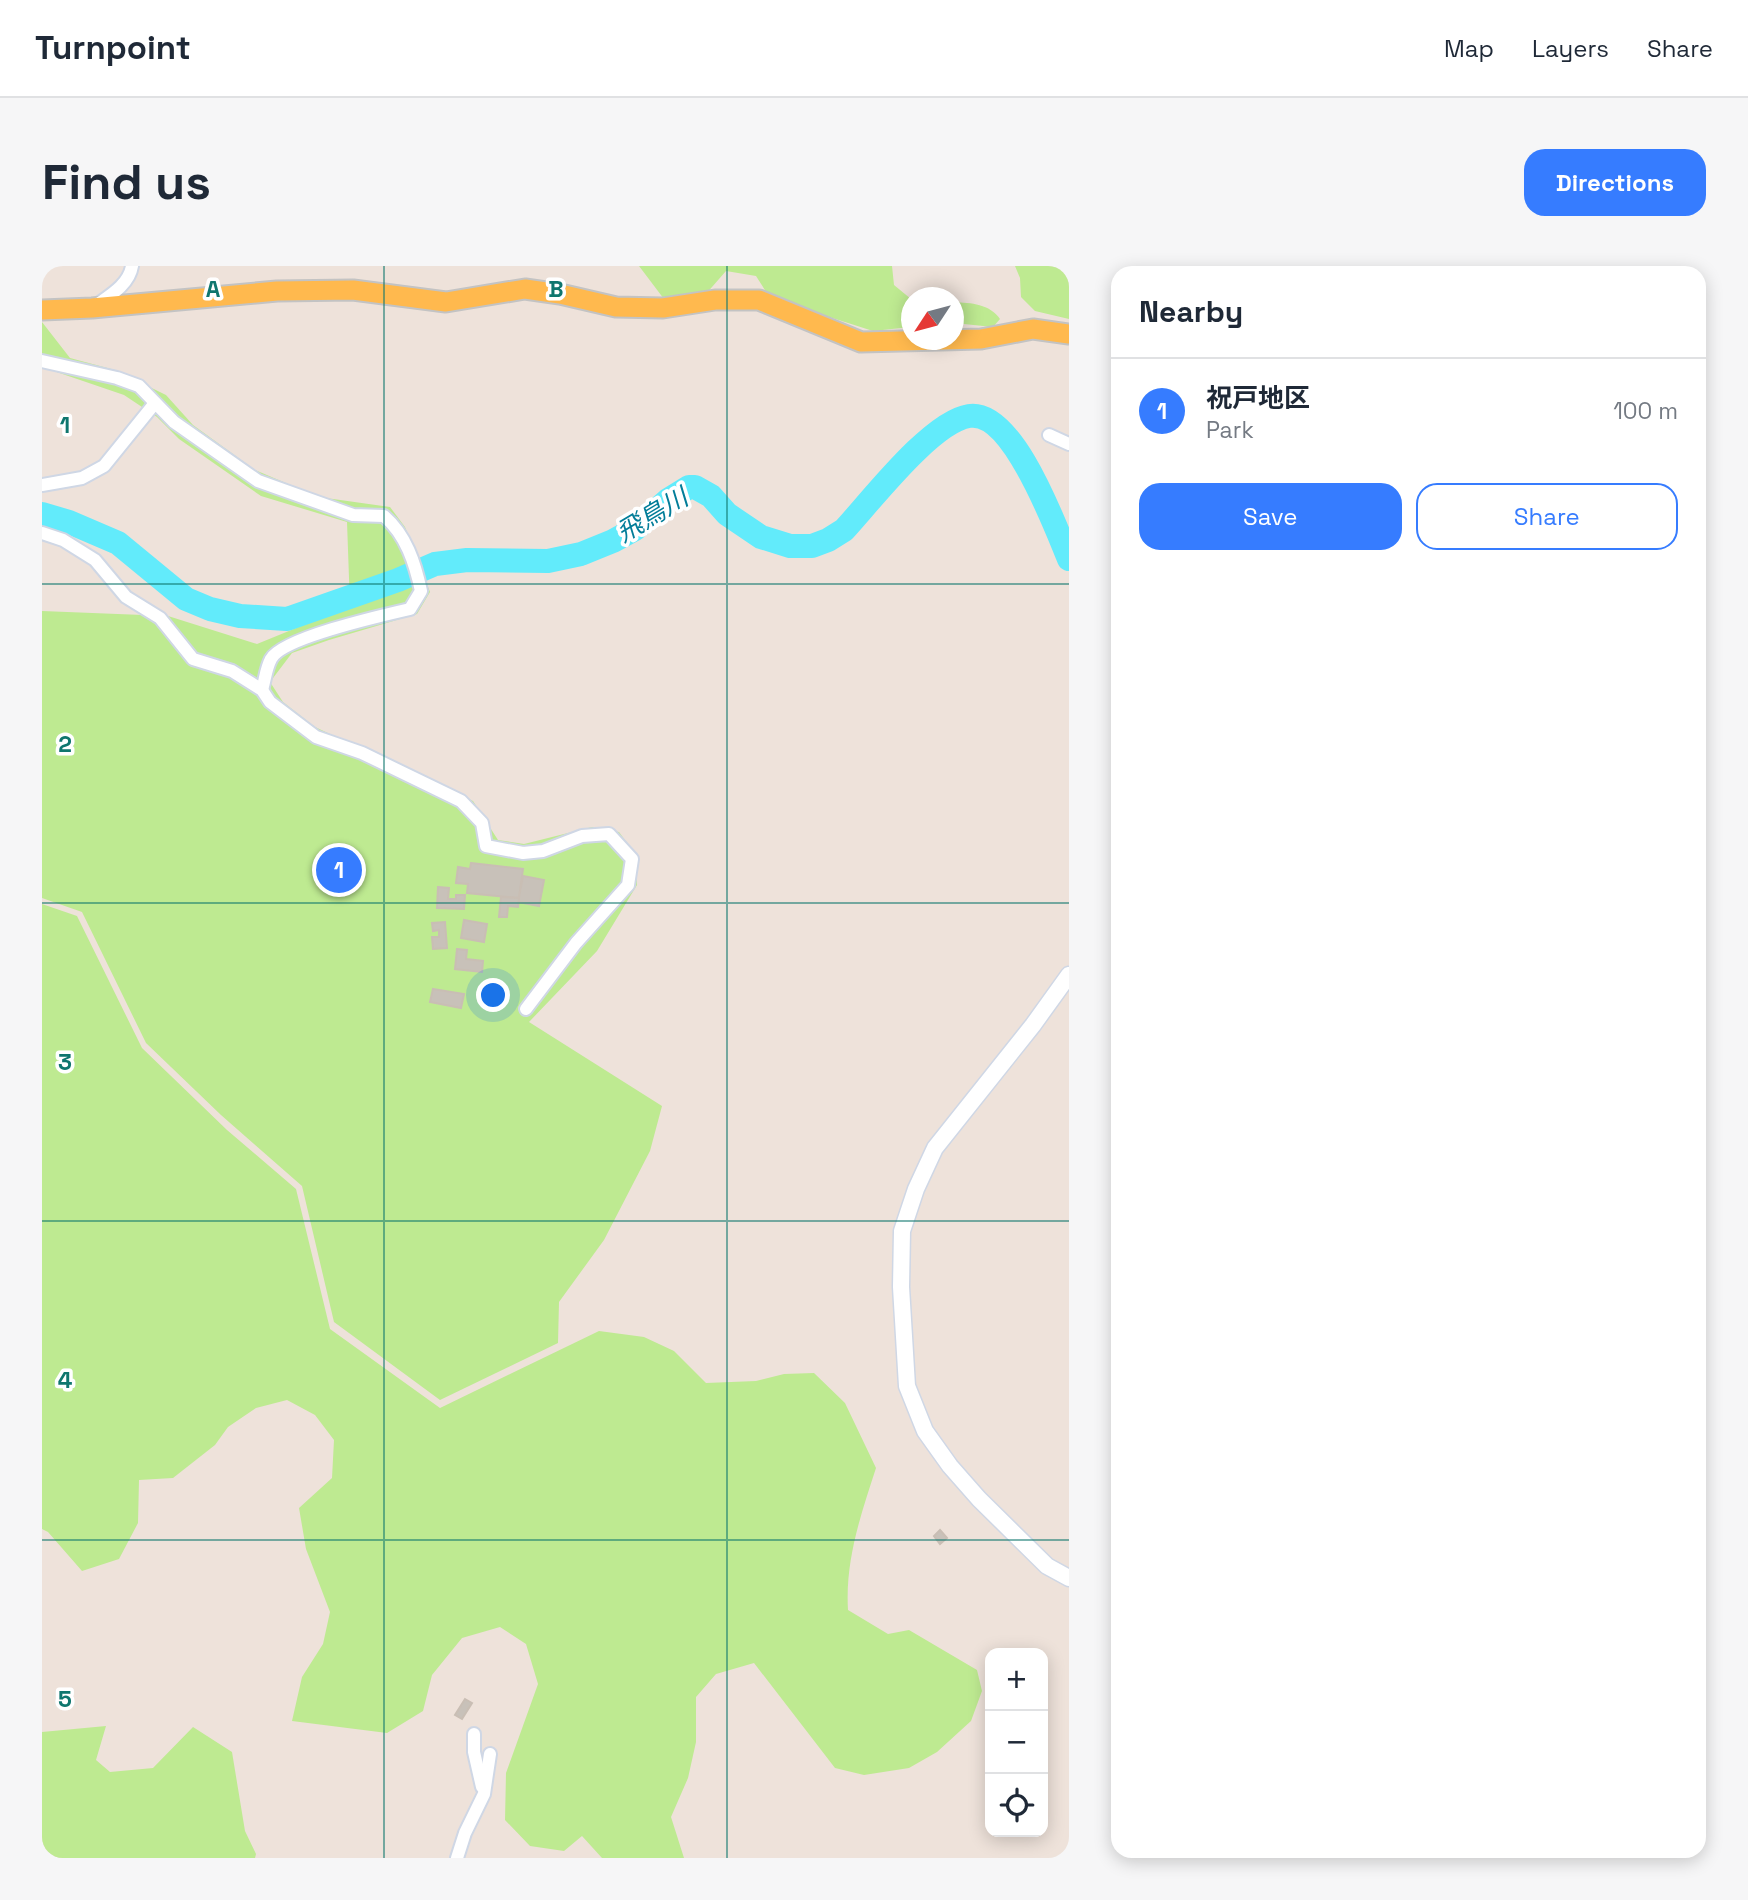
<!DOCTYPE html>
<html lang="en">
<head>
<meta charset="utf-8">
<style>
  :root { --surface:#fff; --page:#f6f6f7; --text:#1f2937; --muted:#747a83; --line:#e0e1e3; --accent:#367cff }
  body { margin:0; font-family:"Space Grotesk","Noto Sans JP",sans-serif; background:var(--page); color:var(--text) }
  .controls { position:absolute; right:21px; bottom:21px; display:grid; overflow:hidden; border-radius:14px; box-shadow:0 4px 18px #0003 }
  .controls button { width:63px; height:63px; display:grid; place-items:center; padding:0; border:0; border-bottom:2px solid var(--line); background:var(--surface); color:var(--text); font:35px sans-serif }
  .compass { position:absolute; left:859px; top:21px; width:63px; height:63px; border-radius:50%; background:var(--surface); box-shadow:0 4px 18px #0003; rotate:234deg }
  .you { position:absolute; left:452px; top:730px; width:24px; height:24px; margin:-18px; border:5px solid #fff; border-radius:50%; background:#1a73e8; box-shadow:0 0 0 10px #1a73e833 }
  .badge { display:grid; place-items:center; width:46px; height:46px; border-radius:50%; background:var(--accent); color:#fff; font-size:23px; font-weight:700 }
  .pin { position:absolute; translate:-50% -50%; border:4px solid #fff; box-shadow:0 2px 7px #0006 }
  .list { margin:0; padding:0; list-style:none }
  h2 { display:flex; justify-content:space-between; align-items:center; height:91px; margin:0; padding:0 28px; font-size:30px }
  h2 small { font-size:23px; font-weight:400; color:var(--muted) }
  .list li { display:grid; grid-template-columns:46px 1fr auto; gap:21px; align-items:center; box-sizing:border-box; height:105px; padding:0 28px; border-top:2px solid var(--line) }
  .list b { display:block; font-size:26px; white-space:nowrap }
  .list p { margin:0; font-size:23px; white-space:nowrap; color:var(--muted) }
  .list em { font-size:23px; font-style:normal; color:var(--muted) }
  .actions { display:flex; gap:14px; padding:21px 28px }
  .actions a { flex:1; padding:16px 0; border:2px solid var(--accent); border-radius:21px; text-align:center; font-size:24px; color:var(--accent) }
  .actions .main { background:var(--accent); color:#fff }
  .icon { flex:none; width:38px; height:38px; fill:none; stroke:currentColor; stroke-width:2; stroke-linecap:round; stroke-linejoin:round }
  .map { position:relative; flex:none; width:1027px; height:1592px; overflow:hidden; border-radius:21px }
  header { display:flex; align-items:center; gap:42px; box-sizing:border-box; height:98px; padding:0 35px; background:var(--surface); border-bottom:2px solid var(--line) }
  header strong { font-size:33px }
  nav { display:flex; gap:38px; margin-inline-start:auto; font-size:24px }
  .intro { display:flex; align-items:center; justify-content:space-between; box-sizing:border-box; height:168px; padding:0 42px }
  h1 { margin:0; font-size:49px }
  .button { padding:18px 32px; border-radius:21px; background:var(--accent); color:#fff; font-size:24px; font-weight:700 }
  main { display:flex; gap:42px; padding:0 42px }
  aside { flex:1; background:var(--surface); border-radius:21px; box-shadow:0 4px 18px #0003 }
  .map>svg:first-child { display:block }
  .green { fill:#beea91 }
  .lines { fill:none; stroke-linecap:round; stroke-linejoin:round }
  .river { stroke:#62ebfb; stroke-width:24 }
  .building { fill:#c8c1b9; stroke:#c9beb4; stroke-width:2 }
  .minor-casing { stroke:#cfd7e5; stroke-width:16 }
  .tertiary-casing { stroke:#cfd7e5; stroke-width:19 }
  .primary-casing { stroke:#c3c3c3; stroke-width:23 }
  .minor { stroke:#fff; stroke-width:12 }
  .tertiary { stroke:#fff; stroke-width:16 }
  .primary { stroke:#ffb94e; stroke-width:19 }
  .grid { fill:none; stroke:#0f766e; stroke-width:2; stroke-opacity:0.55 }
  .labels { text-anchor:middle; dominant-baseline:central; stroke-width:7; stroke-linejoin:round; paint-order:stroke }
  .water-label { font-size:26px; font-style:italic; fill:#027d99; stroke:#fff }
  .grid-label { font-size:23px; text-anchor:middle; font-weight:bold; fill:#0f766e; stroke:#fff; stroke-width:7; stroke-linejoin:round; paint-order:stroke }
</style>
</head>
<body>
<header>
<strong>Turnpoint</strong>
<nav><a>Map</a><a>Layers</a><a>Share</a></nav>
</header>
<div class="intro"><h1>Find us</h1><a class="button">Directions</a></div>
<main>
<div class="map">
<svg width="1027" height="1592" viewBox="0 0 1027 1592">
  <rect width="100%" height="100%" fill="#eee2da"/>
  <g class="green">
    <polygon points="597,0 850,0 852,19 869,33 869,61 831,65 728,32 714,10 684,5 663,29 625,37"/>
    <polygon points="973,0 1027,0 1027,53 993,45 979,31 978,12"/>
    <path d="M912,36c17,1 36,2 46,17l-7,8 -39,-4z"/>
    <polygon points="0,56 28,92 73,104 124,129 151,159 213,204 277,231 348,241 363,261 388,326 375,348 287,374 250,387 228,416 241,436 273,461 431,535 456,574 482,578 550,561 577,566 594,589 595,619 555,685 487,756 620,840 608,885 562,974 517,1036 516,1077 398,1134 292,1056 260,920 179,849 104,777 40,646 0,632 0,345 126,350 215,378 308,340 305,256 219,230 137,173 115,151 82,129 0,101"/>
    <path d="M0,638l35,12 65,132 85,82 69,59 34,140 110,79 159,-77 45,6 30,14 32,32 50,-2 28,-7 30,-1 31,30 31,65c-15,46 -31,92 -28,142l40,24 21,-4 68,40 5,21 -11,30 -34,31 -28,16 -45,7 -29,-7 -81,-105 -38,11 -20,23v45l-8,36 -17,39 13,41h-82l-20,-22 -18,15 -34,-5 -25,-26 1,-47 32,-89 -12,-40 -26,-17 -38,11 -30,37 -9,36 -36,22 -95,-12 10,-44 21,-33 7,-32 -24,-63 -7,-41 33,-30 2,-38 -19,-25 -28,-15 -31,8 -28,19 -13,18 -42,33 -34,2 -1,43 -19,36 -37,12 -34,-39 -6,-3z"/>
    <polygon points="64,1460 54,1494 68,1506 111,1502 151,1461 190,1486 203,1565 214,1588 213,1592 0,1592 0,1466"/>
  </g>
  <g class="lines">
    <path class="river" d="M0,248l27,8 49,21 68,56 24,10 30,7 47,3 111,-39 37,-16 32,-4 81,1 33,-7 32,-13 22,-12 33,-29 21,-13h6l16,9 16,18 34,23 29,9h22l16,-6 16,-10c27,-29 87,-108 125,-114 44,-7 86,110 100,143"/>
  </g>
  <g class="building">
    <polygon points="429,597 481,603 477,632 425,627 426,618 414,617 416,601 428,603"/>
    <polygon points="481,610 502,614 497,640 476,636"/>
    <polygon points="396,621 407,622 406,633 414,633 414,629 423,629 422,643 395,642"/>
    <polygon points="459,631 477,632 476,641 466,640 465,651 457,651"/>
    <polygon points="422,654 445,658 442,676 419,672"/>
    <polygon points="403,656 405,682 391,683 390,671 397,671 397,664 391,665 390,657"/>
    <polygon points="415,683 425,684 424,693 441,695 440,706 413,703"/>
    <polygon points="391,723 422,728 419,742 388,736"/>
    <polygon points="898,1264 905,1272 898,1278 892,1270"/>
    <polygon points="423,1433 430,1437 420,1453 413,1449"/>
  </g>
  <g class="lines">
    <defs>
      <g id="minor">
        <path d="M53,40c14,-10 34,-21 37,-40"/>
        <path d="M0,95l75,17 22,8 35,36 84,59 95,34 31,1c22,19 31,47 37,75l-11,18c-26,6 -128,29 -139,50 -5,9 -6,21 -9,31"/>
        <polyline points="1007,169 1027,178"/>
        <polyline points="0,219 40,212 62,200 113,137"/>
        <polyline points="0,267 21,274 53,294 84,331 118,352 151,393 190,405 220,424 228,436 274,471 320,487 419,535 440,557 444,580 481,587 501,585 540,570 567,568 590,593 586,619 534,677 484,743"/>
        <polyline points="432,1468 432,1486 440,1521"/>
        <polyline points="415,1592 423,1567 442,1528 448,1488"/>
      </g>
      <polyline id="tertiary" points="1027,709 991,759 893,882 874,923 860,965 859,1021 865,1120 883,1165 908,1200 937,1233 1005,1300 1027,1312"/>
      <polyline id="primary" points="0,44 50,42 235,25 311,24 404,36 483,23 518,28 574,41 621,42 673,34 717,34 819,76 939,73 991,63 1027,68"/>
    </defs>
    <use href="#minor" class="minor-casing"/>
    <use href="#tertiary" class="tertiary-casing"/>
    <use href="#primary" class="primary-casing"/>
    <use href="#minor" class="minor"/>
    <use href="#tertiary" class="tertiary"/>
    <use href="#primary" class="primary"/>
  </g>
  <path class="grid" d="M342,0v1592M685,0v1592M0,318h1027M0,637h1027M0,955h1027M0,1274h1027"/>
  <g class="labels">
    <g class="water-label">
      <text transform="translate(610 249) rotate(-31)">飛鳥川</text>
    </g>
  </g>
  <g class="grid-label">
    <text x="171" y="31">A</text>
    <text x="514" y="31">B</text>
    <text x="23" y="167">1</text>
    <text x="23" y="486">2</text>
    <text x="23" y="804">3</text>
    <text x="23" y="1122">4</text>
    <text x="23" y="1441">5</text>
  </g>
</svg>
<div class="controls">
<button>+</button>
<button>−</button>
<button><svg class="icon" aria-label="locate" viewBox="0 0 24 24"><circle cx="12" cy="12" r="6"/><path d="M12 2v4M12 18v4M2 12h4M18 12h4"/></svg></button>
</div>
<svg class="compass" viewBox="-18 -18 36 36"><path d="M0-13l5 13h-10z" fill="#e53935"/><path d="M0 13l5-13h-10z" fill="#747a83"/></svg>
<div class="you"></div>
<div class="pin badge" style="left:297px;top:604px">1</div>
</div>
<aside>
<h2>Nearby<small></small></h2>
<ul class="list">
<li><span class="badge">1</span><div><b>祝戸地区</b><p>Park</p></div><em>100 m</em></li>
</ul>
<div class="actions"><a class="main">Save</a><a>Share</a></div>
</aside>
</main>
</body>
</html>
